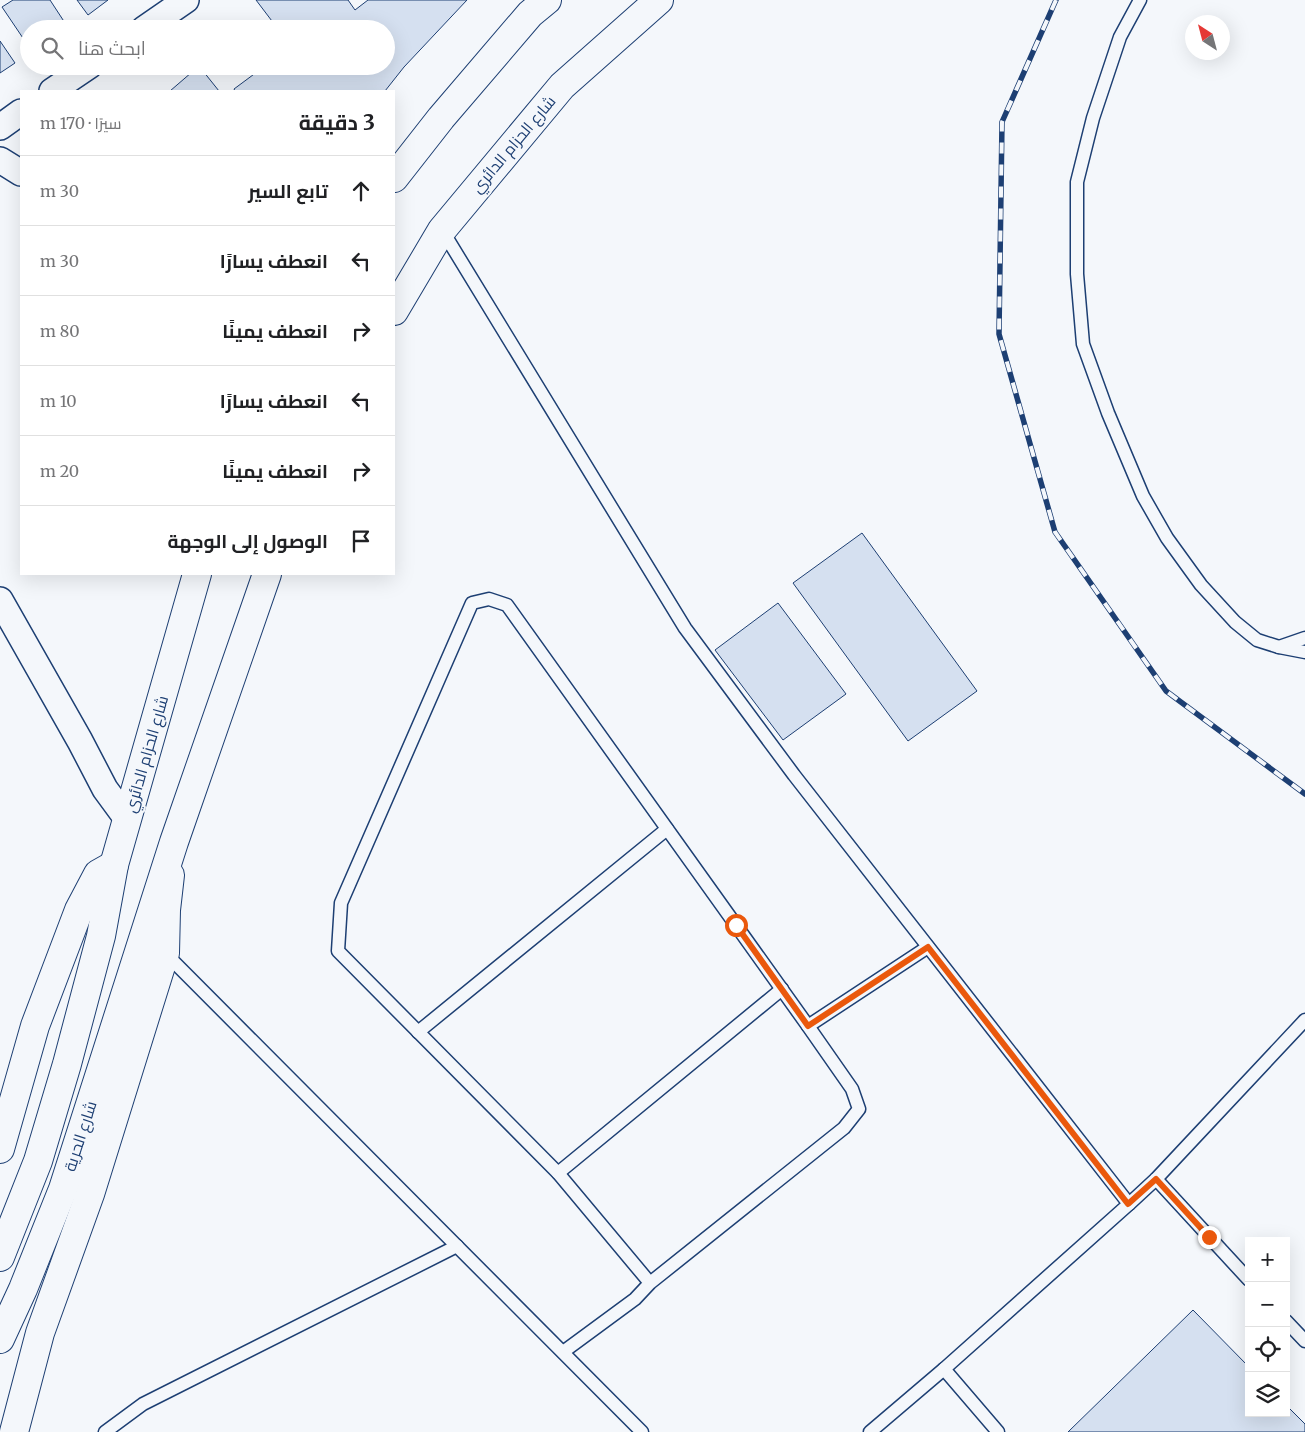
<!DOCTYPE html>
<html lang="ar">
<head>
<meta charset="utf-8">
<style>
  :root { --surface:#fff; --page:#f6f6f6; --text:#202124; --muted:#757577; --line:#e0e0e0 }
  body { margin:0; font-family:Merriweather,Cairo,serif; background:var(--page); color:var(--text); direction:rtl }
  .controls { position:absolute; right:15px; bottom:15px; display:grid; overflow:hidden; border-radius:0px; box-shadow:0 5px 20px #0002 }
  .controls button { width:45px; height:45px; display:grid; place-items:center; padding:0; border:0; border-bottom:1px solid var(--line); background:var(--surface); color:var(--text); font:25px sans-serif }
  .compass { position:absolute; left:1185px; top:15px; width:45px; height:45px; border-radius:50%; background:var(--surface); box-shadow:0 5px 20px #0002; rotate:324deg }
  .stop { position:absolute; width:15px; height:15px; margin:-11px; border:4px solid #ea580c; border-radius:50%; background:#fff }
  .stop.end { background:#ea580c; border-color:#fff; box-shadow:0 1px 5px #0008 }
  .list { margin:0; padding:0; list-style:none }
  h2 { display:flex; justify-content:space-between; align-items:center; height:65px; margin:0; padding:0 20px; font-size:21px }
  h2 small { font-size:16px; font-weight:400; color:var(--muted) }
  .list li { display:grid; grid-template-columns:32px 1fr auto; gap:15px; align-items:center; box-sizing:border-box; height:70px; padding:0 20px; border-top:1px solid var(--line) }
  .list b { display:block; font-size:19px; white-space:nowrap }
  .list em { font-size:16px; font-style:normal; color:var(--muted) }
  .icon { flex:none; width:28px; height:28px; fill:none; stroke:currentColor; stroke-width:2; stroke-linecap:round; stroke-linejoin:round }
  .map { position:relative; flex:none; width:1305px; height:1432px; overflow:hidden; direction:ltr }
  .search { position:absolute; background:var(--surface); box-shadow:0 5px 20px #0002; left:20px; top:20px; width:375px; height:55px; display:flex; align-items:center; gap:12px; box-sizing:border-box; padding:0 18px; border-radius:28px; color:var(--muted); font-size:19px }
  .panel { position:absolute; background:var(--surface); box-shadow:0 5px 20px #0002; left:20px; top:90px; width:375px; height:485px; border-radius:0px; direction:rtl }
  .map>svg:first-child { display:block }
  .building { fill:#d5e0f0; stroke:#1d3f73 }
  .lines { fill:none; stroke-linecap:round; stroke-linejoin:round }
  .lane-casing { stroke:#1d3f73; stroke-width:15 }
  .street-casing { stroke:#1d3f73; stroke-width:28 }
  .secondary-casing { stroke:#1d3f73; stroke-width:30 }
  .highway-casing { stroke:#1d3f73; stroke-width:30 }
  .lane { stroke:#f4f7fb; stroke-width:12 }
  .street { stroke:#f4f7fb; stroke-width:25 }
  .secondary { stroke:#f4f7fb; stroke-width:28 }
  .highway { stroke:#f4f7fb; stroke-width:28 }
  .rail-casing { stroke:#1d3f73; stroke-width:5.5 }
  .rail { stroke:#f4f7fb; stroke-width:4; stroke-dasharray:11; stroke-linecap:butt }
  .route { stroke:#ea580c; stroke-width:6 }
  .labels { text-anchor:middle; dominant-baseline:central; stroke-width:4; stroke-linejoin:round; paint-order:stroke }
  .street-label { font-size:16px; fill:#1d3f73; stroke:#f4f7fb }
</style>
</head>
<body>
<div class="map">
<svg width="1305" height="1432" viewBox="0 0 1305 1432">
  <rect width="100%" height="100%" fill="#f4f7fb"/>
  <g class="building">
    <polygon points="13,0 50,0 67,26 62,29 29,29 29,47 2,7"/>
    <polygon points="77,0 108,0 88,15"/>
    <polygon points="256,0 348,0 355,10 368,0 467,0 404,67 385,91 235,91 234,89 265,66 386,66 386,29 278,29"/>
    <polygon points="0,41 15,63 0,73"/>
    <polygon points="199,66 219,91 170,91"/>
    <polygon points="862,533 977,691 908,741 793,583"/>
    <polygon points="778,603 846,694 783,740 715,650"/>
    <polygon points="1193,1310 1249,1367 1249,1413 1286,1413 1286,1405 1305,1424 1305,1432 1068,1432"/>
  </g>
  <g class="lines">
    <defs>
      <g id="lane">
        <polyline points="1140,0 1120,37 1093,118 1077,182 1077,274 1083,344 1108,413 1143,496 1167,538 1201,585 1235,622 1257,640 1279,647 1305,652"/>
        <polyline points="442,230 685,628 794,775 1129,1204 944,1369 870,1432"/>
        <polyline points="1279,647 1305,638"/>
        <polyline points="165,953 642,1432"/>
        <polyline points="808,1026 928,947"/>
        <polyline points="418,1032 667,829"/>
        <polyline points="558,1173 782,989"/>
        <polyline points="1156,1179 1249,1280"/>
        <polyline points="1129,1204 1156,1179 1305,1020"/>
        <polyline points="1286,1321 1305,1341"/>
        <polyline points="563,1352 635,1299 650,1283 844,1128 859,1109 852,1089 808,1026 507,605 489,599 472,603 341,903 338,951 558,1173 650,1283"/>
        <polyline points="944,1369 998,1432"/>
        <polyline points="105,1432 143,1404 457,1246"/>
      </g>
      <g id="street">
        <polyline points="144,29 186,0"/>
        <polyline points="52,91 89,66"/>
        <polyline points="0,127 21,112"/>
        <polyline points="0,160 21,173"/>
        <polyline points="0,600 80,741 105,789 127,819"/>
      </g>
      <g id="secondary">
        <polyline points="0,1149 35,1026 79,910 98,874 114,865"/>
        <polyline points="14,1432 40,1333 90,1194 165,953 166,910 170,875"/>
      </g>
      <g id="highway">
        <polyline points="394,178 441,118 530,14 547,0"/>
        <polyline points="394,311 442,230 562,86 659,0"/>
        <polyline points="0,1257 38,1161 67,1064 101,936 114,865 197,574"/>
        <polyline points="0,1339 23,1289 63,1189 174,842 267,574"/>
      </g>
    </defs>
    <use href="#lane" class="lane-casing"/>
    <use href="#street" class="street-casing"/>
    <use href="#secondary" class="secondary-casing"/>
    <use href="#highway" class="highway-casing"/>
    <use href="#lane" class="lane"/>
    <use href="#street" class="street"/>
    <use href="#secondary" class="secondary"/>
    <use href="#highway" class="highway"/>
    <defs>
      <polyline id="rail" points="1056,0 1002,122 999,334 1055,532 1166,691 1305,794"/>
    </defs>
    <use href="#rail" class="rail-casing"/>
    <use href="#rail" class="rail"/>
  </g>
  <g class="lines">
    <polyline class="route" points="736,925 808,1026 928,947 1128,1204 1156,1179 1209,1237"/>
  </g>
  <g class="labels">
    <g class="street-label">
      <text transform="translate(513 144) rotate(-50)">شارع الحزام الدائري</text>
      <text transform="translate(146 754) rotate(-74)">شارع الحزام الدائري</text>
      <text transform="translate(80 1136) rotate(-72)">شارع الحرية</text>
    </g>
  </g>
</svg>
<div class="controls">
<button>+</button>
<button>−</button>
<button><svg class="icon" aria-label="locate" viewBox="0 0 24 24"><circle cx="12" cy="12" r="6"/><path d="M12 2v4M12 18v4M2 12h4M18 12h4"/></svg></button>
<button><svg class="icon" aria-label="layers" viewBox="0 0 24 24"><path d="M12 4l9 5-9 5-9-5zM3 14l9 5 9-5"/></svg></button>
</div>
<svg class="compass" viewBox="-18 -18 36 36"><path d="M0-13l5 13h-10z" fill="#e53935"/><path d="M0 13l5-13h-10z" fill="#757577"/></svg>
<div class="stop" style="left:736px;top:925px"></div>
<div class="stop end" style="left:1209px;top:1237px"></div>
<div class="search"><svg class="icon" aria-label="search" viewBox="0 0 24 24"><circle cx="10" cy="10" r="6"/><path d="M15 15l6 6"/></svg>ابحث هنا</div>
<section class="panel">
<h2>3 دقيقة<small>سيرًا · 170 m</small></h2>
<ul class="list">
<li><svg class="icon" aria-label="ahead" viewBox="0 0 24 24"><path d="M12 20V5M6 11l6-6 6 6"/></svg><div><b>تابع السير</b></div><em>30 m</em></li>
<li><svg class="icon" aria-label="left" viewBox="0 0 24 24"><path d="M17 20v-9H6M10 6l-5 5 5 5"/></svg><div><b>انعطف يسارًا</b></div><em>30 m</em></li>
<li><svg class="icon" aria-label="right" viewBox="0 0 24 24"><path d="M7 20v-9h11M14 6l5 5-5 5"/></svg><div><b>انعطف يمينًا</b></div><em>80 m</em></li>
<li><svg class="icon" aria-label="left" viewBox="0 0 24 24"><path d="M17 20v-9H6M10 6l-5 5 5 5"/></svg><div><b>انعطف يسارًا</b></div><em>10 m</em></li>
<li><svg class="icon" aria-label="right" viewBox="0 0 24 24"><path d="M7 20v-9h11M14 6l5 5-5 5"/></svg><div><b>انعطف يمينًا</b></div><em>20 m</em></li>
<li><svg class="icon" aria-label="arrive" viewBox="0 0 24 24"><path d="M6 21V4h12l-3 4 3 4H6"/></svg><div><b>الوصول إلى الوجهة</b></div></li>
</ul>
</section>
</div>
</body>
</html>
